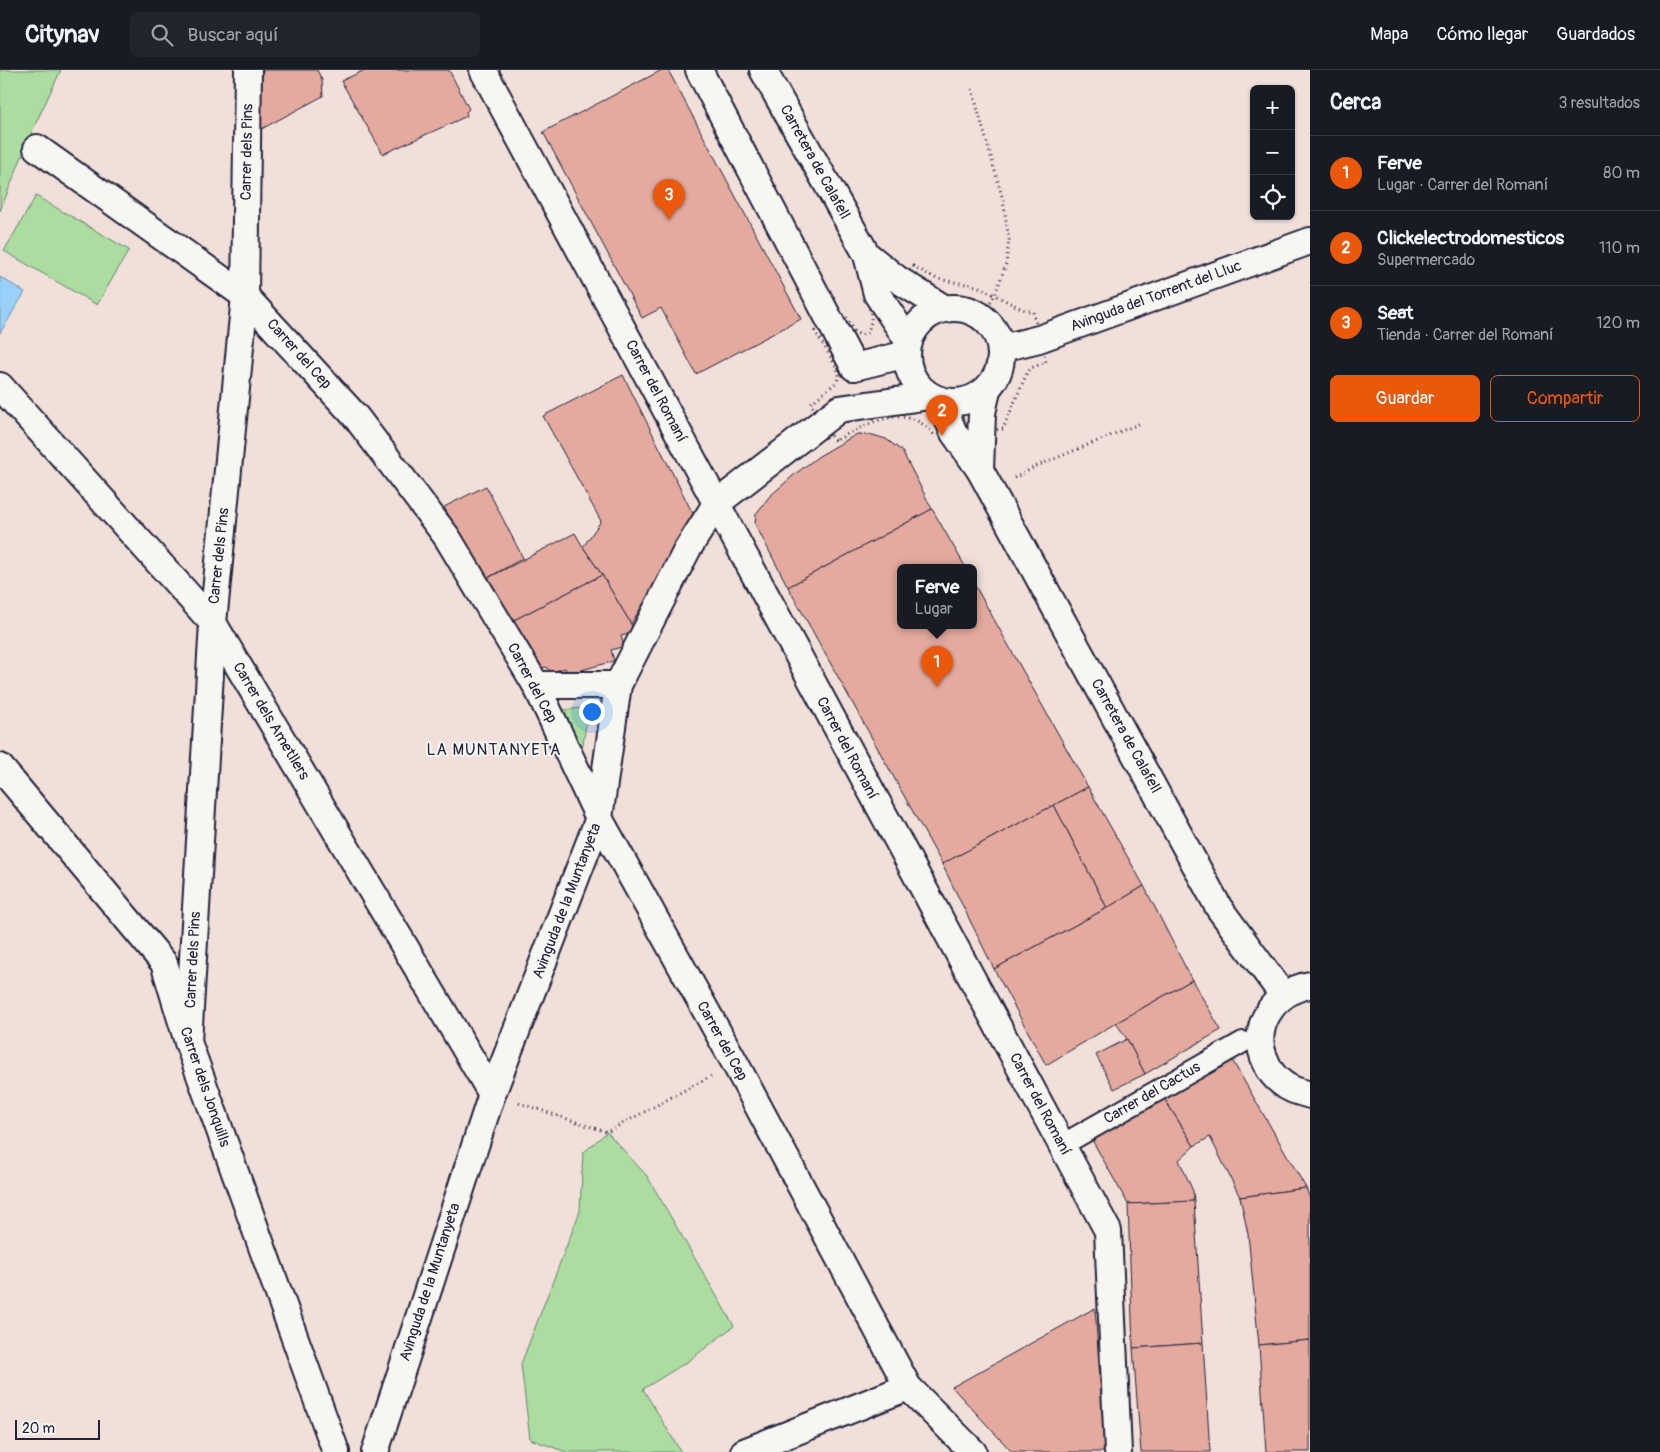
<!DOCTYPE html>
<html lang="es">
<head>
<meta charset="utf-8">
<style>
  :root { --surface:#171b24; --page:#20242c; --text:#f1f3f6; --muted:#9ea1a6; --line:#363941; --accent:#ea580c }
  body { margin:0; font-family:Pangolin,sans-serif; background:var(--page); color:var(--text) }
  .controls { position:absolute; right:15px; top:15px; display:grid; overflow:hidden; border-radius:8px; box-shadow:0 1px 4px #0004 }
  .controls button { width:45px; height:45px; display:grid; place-items:center; padding:0; border:0; border-bottom:1px solid var(--line); background:var(--surface); color:var(--text); font:25px sans-serif }
  .scale { position:absolute; left:15px; bottom:12px; width:85px; box-sizing:border-box; padding-left:5px; border:2px solid #22223b; border-top:0; font-size:14px; line-height:18px; white-space:nowrap; color:#22223b; -webkit-text-stroke:4px #f6f6f2; paint-order:stroke }
  .you { position:absolute; left:591px; top:641px; width:18px; height:18px; margin:-12px; border:4px solid #fff; border-radius:50%; background:#1a73e8; box-shadow:0 0 0 8px #1a73e833 }
  .badge { display:grid; place-items:center; width:32px; height:32px; border-radius:50%; background:var(--accent); color:#fff; font-size:16px; font-weight:700 }
  .pin { position:absolute; translate:-50% -41px; filter:drop-shadow(0 1px 2px #0008) }
  .pin::after { content:''; position:absolute; top:26px; width:18px; height:15px; background:inherit; clip-path:polygon(0 0,100% 0,50% 100%) }
  .popup { position:absolute; left:897px; top:494px; width:80px; height:65px; box-sizing:border-box; display:grid; place-content:center; border-radius:8px; background:var(--surface); filter:drop-shadow(0 1px 4px #0005); font-size:16px; white-space:nowrap; color:var(--muted) }
  .popup b { font-size:19px; color:var(--text) }
  .popup::after { content:''; position:absolute; left:50%; top:100%; margin-left:-10px; border:10px solid transparent; border-top-color:var(--surface) }
  .list { margin:0; padding:0; list-style:none }
  h2 { display:flex; justify-content:space-between; align-items:center; height:65px; margin:0; padding:0 20px; font-size:21px }
  h2 small { font-size:16px; font-weight:400; color:var(--muted) }
  .list li { display:grid; grid-template-columns:32px 1fr auto; gap:15px; align-items:center; box-sizing:border-box; height:75px; padding:0 20px; border-top:1px solid var(--line) }
  .list b { display:block; font-size:19px; white-space:nowrap }
  .list p { margin:0; font-size:16px; white-space:nowrap; color:var(--muted) }
  .list em { font-size:16px; font-style:normal; color:var(--muted) }
  .actions { display:flex; gap:10px; padding:15px 20px }
  .actions a { flex:1; padding:11px 0; border:1px solid var(--accent); border-radius:8px; text-align:center; font-size:18px; color:var(--accent) }
  .actions .main { background:var(--accent); color:#fff }
  .icon { flex:none; width:28px; height:28px; fill:none; stroke:currentColor; stroke-width:2; stroke-linecap:round; stroke-linejoin:round }
  .map { position:relative; flex:none; width:1310px; height:1382px; overflow:hidden }
  header { display:flex; align-items:center; gap:30px; box-sizing:border-box; height:70px; padding:0 25px; background:var(--surface); border-bottom:1px solid var(--line) }
  header strong { font-size:24px }
  nav { display:flex; gap:28px; margin-inline-start:auto; font-size:18px }
  .search { width:350px; height:45px; background:var(--page); display:flex; align-items:center; gap:12px; box-sizing:border-box; padding:0 18px; border-radius:8px; color:var(--muted); font-size:19px }
  main { display:flex }
  aside { flex:1; background:var(--surface) }
  .map>svg:first-child { display:block }
  .green { fill:#aadd9f; stroke:#66806d }
  .water { fill:#9ad1f9; stroke:#6a8bad }
  .building { fill:#e4aa9f; stroke:#22223b }
  .lines { fill:none; stroke-linecap:round; stroke-linejoin:round }
  .pedestrian-casing { stroke:#22223b; stroke-width:24 }
  .minor-casing { stroke:#22223b; stroke-width:30 }
  .path { stroke:#22223b; stroke-width:3; stroke-dasharray:1 4; stroke-linecap:butt }
  .pedestrian { stroke:#f6f6f2; stroke-width:20 }
  .minor { stroke:#f6f6f2; stroke-width:26 }
  .labels { text-anchor:middle; dominant-baseline:central; stroke-width:4; stroke-linejoin:round; paint-order:stroke }
  .street-label { font-size:15px; fill:#22223b; stroke:#f6f6f2 }
  .neighbourhood-label { font-size:16px; letter-spacing:1px; fill:#22223b; stroke:#f6f6f2 }
</style>
</head>
<body>
<header>
<strong>Citynav</strong>
<div class="search"><svg class="icon" aria-label="search" viewBox="0 0 24 24"><circle cx="10" cy="10" r="6"/><path d="M15 15l6 6"/></svg>Buscar aquí</div>
<nav><a>Mapa</a><a>Cómo llegar</a><a>Guardados</a></nav>
</header>
<main>
<div class="map">
<svg width="1310" height="1382" viewBox="0 0 1310 1382">
  <rect width="100%" height="100%" fill="#f1dfd9"/>
  <filter id="ink" filterUnits="userSpaceOnUse"><feTurbulence type="fractalNoise" baseFrequency=".02" numOctaves="2"/><feDisplacementMap in="SourceGraphic" scale="10" xChannelSelector="R" yChannelSelector="G"/><feConvolveMatrix kernelMatrix="1 2 1 2 8 2 1 2 1" color-interpolation-filters="sRGB"/></filter>
  <g filter="url(#ink)">
    <g class="green">
      <polygon points="0,0 61,0 33,59 0,141"/>
      <polygon points="36,126 129,180 97,235 4,181"/>
      <polygon points="589,637 581,686 555,641"/>
      <polygon points="607,1062 647,1106 734,1256 687,1292 643,1319 681,1382 566,1382 530,1369 521,1294 580,1141 583,1083"/>
    </g>
    <polygon class="water" points="0,207 25,222 0,263"/>
    <g class="building">
      <polygon points="255,0 317,0 322,10 323,26 252,64"/>
      <polygon points="365,0 449,0 469,39 466,42 467,46 383,84 341,11"/>
      <polygon points="662,0 668,0 801,249 696,304 661,238 642,248 543,62"/>
      <polygon points="623,305 695,448 631,554 602,505 583,477 601,451 543,346"/>
      <polygon points="857,364 873,365 886,369 902,381 932,439 788,517 755,454 756,444 769,427 795,404 819,386"/>
      <polygon points="486,416 523,488 484,510 444,437"/>
      <polygon points="932,439 966,498 901,498 901,556 973,556 973,512 1088,717 942,794 788,517"/>
      <polygon points="575,463 583,477 602,505 508,553 484,510"/>
      <polygon points="602,505 631,554 633,563 621,566 624,576 611,580 614,591 567,604 565,598 552,602 546,597 534,599 508,553"/>
      <polygon points="1088,717 1144,816 1107,838 1054,735"/>
      <polygon points="1054,735 1107,838 994,899 942,794"/>
      <polygon points="1144,816 1192,910 1116,953 1046,995 994,899 1107,838"/>
      <polygon points="1192,910 1221,960 1145,1004 1127,969 1116,953"/>
      <polygon points="1127,969 1145,1004 1114,1019 1096,985"/>
      <polygon points="1232,990 1306,1118 1240,1127 1210,1067 1194,1076 1162,1025"/>
      <polygon points="1162,1025 1194,1076 1179,1090 1193,1121 1194,1131 1128,1134 1091,1068"/>
      <polygon points="1306,1118 1310,1129 1310,1270 1259,1275 1248,1164 1240,1127"/>
      <polygon points="1194,1131 1203,1273 1133,1278 1128,1134"/>
      <polygon points="1095,1238 1105,1382 1012,1382 952,1317"/>
      <polygon points="1310,1270 1310,1382 1266,1382 1259,1275"/>
      <polygon points="1203,1273 1210,1382 1141,1382 1133,1278"/>
    </g>
    <g class="lines">
      <defs>
        <polyline id="pedestrian" points="1062,1075 1243,972"/>
        <g id="minor">
          <polyline points="483,0 1108,1161 1118,1382"/>
          <polyline points="699,0 854,297"/>
          <polyline points="763,0 867,185 877,224 909,272"/>
          <polyline points="37,78 245,226 356,347 447,467 536,615 599,748 735,993 908,1317 973,1382"/>
          <polyline points="867,185 897,209 945,239"/>
          <circle cx="954" cy="285" r="47"/>
          <polyline points="1002,278 1039,269 1310,171"/>
          <polyline points="854,297 907,284"/>
          <polyline points="0,316 213,553 492,1024"/>
          <polyline points="940,330 954,363 980,400 1219,838 1283,925"/>
          <polyline points="980,400 982,343 987,320"/>
          <polyline points="536,615 618,615"/>
          <polyline points="0,697 164,893 188,972 336,1382"/>
          <path d="M1310,915c-36,6 -61,42 -44,77 3,8 9,16 16,21 8,7 18,9 28,12"/>
          <polyline points="188,972 213,553 245,226 248,0"/>
          <polyline points="375,1382 492,1024 599,748 618,615 687,480 716,434 839,339 930,326"/>
          <polyline points="744,1382 908,1317"/>
        </g>
      </defs>
      <use href="#pedestrian" class="pedestrian-casing"/>
      <use href="#minor" class="minor-casing"/>
      <g class="path">
        <polyline points="972,19 1003,130 1009,170 1006,194 995,225 982,246"/>
        <path d="M913,196l24,13 40,7 45,23 11,3 13,50 -15,6 -4,5 -24,56 -69,6c-27,-35 -69,-11 -99,6l-15,-17 -9,-21 26,-21 2,-7 -2,-7 -22,-37 31,-14 8,14 6,4 7,-2c6,-12 5,-19 0,-30z"/>
        <polyline points="1014,408 1037,396 1141,353"/>
        <polyline points="519,1033 607,1062 711,1006"/>
      </g>
      <use href="#pedestrian" class="pedestrian"/>
      <use href="#minor" class="minor"/>
    </g>
  </g>
  <g class="labels">
    <g class="street-label">
      <text transform="translate(247 82) rotate(-89)">Carrer dels Pins</text>
      <text transform="translate(815 92) rotate(61)">Carretera de Calafell</text>
      <text transform="translate(1156 226) rotate(-20)">Avinguda del Torrent del Lluc</text>
      <text transform="translate(299 284) rotate(48)">Carrer del Cep</text>
      <text transform="translate(656 321) rotate(62)">Carrer del Romaní</text>
      <text transform="translate(219 486) rotate(-84)">Carrer dels Pins</text>
      <text transform="translate(532 613) rotate(62)">Carrer del Cep</text>
      <text transform="translate(271 651) rotate(59)">Carrer dels Ametllers</text>
      <text transform="translate(1126 666) rotate(61)">Carretera de Calafell</text>
      <text transform="translate(847 678) rotate(62)">Carrer del Romaní</text>
      <text transform="translate(567 831) rotate(-69)">Avinguda de la Muntanyeta</text>
      <text transform="translate(193 890) rotate(-87)">Carrer dels Pins</text>
      <text transform="translate(722 971) rotate(61)">Carrer del Cep</text>
      <text transform="translate(205 1017) rotate(71)">Carrer dels Jonquills</text>
      <text transform="translate(1152 1023) rotate(-30)">Carrer del Cactus</text>
      <text transform="translate(1040 1034) rotate(62)">Carrer del Romaní</text>
      <text transform="translate(430 1212) rotate(-72)">Avinguda de la Muntanyeta</text>
    </g>
    <g class="neighbourhood-label">
      <text x="494" y="680">LA MUNTANYETA</text>
    </g>
  </g>
</svg>
<div class="controls">
<button>+</button>
<button>−</button>
<button><svg class="icon" aria-label="locate" viewBox="0 0 24 24"><circle cx="12" cy="12" r="6"/><path d="M12 2v4M12 18v4M2 12h4M18 12h4"/></svg></button>
</div>
<div class="scale">20 m</div>
<div class="you"></div>
<div class="pin badge" style="left:937px;top:617px">1</div>
<div class="popup"><b>Ferve</b>Lugar</div>
<div class="pin badge" style="left:942px;top:366px">2</div>
<div class="pin badge" style="left:669px;top:150px">3</div>
</div>
<aside>
<h2>Cerca<small>3 resultados</small></h2>
<ul class="list">
<li><span class="badge">1</span><div><b>Ferve</b><p>Lugar · Carrer del Romaní</p></div><em>80 m</em></li>
<li><span class="badge">2</span><div><b>Clickelectrodomesticos</b><p>Supermercado</p></div><em>110 m</em></li>
<li><span class="badge">3</span><div><b>Seat</b><p>Tienda · Carrer del Romaní</p></div><em>120 m</em></li>
</ul>
<div class="actions"><a class="main">Guardar</a><a>Compartir</a></div>
</aside>
</main>
</body>
</html>
